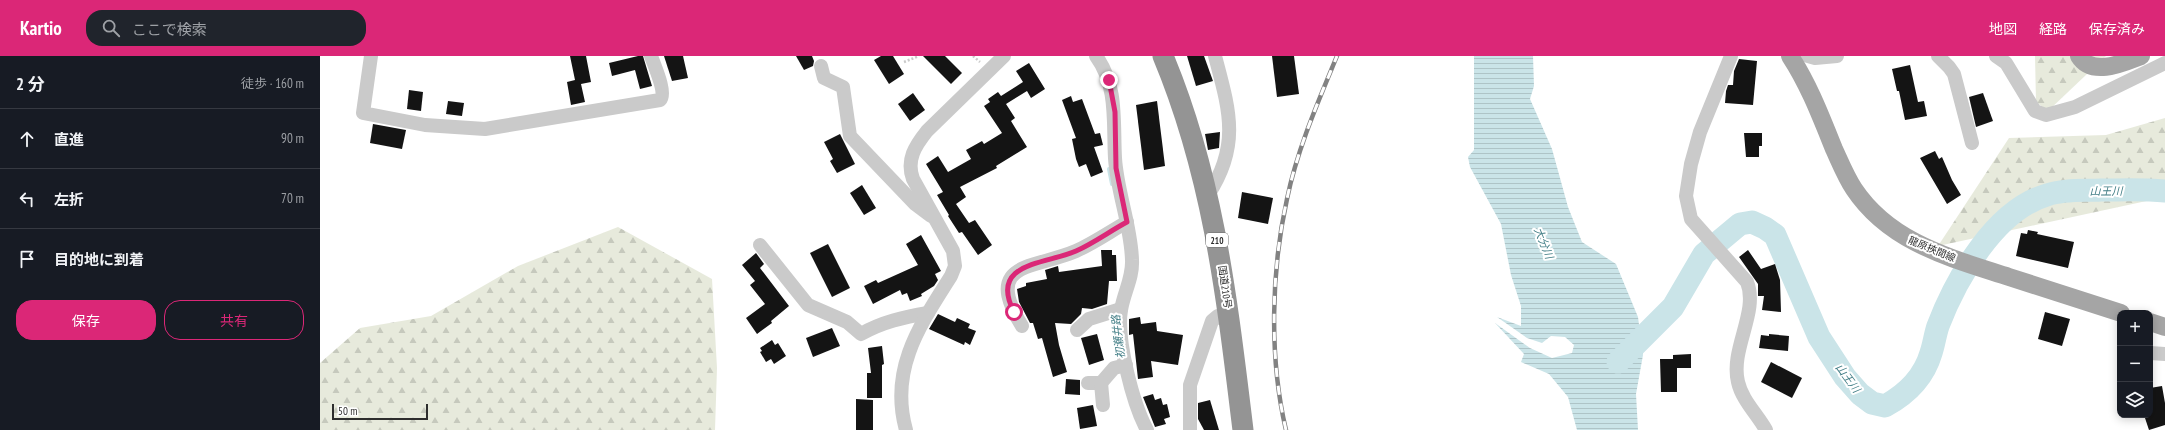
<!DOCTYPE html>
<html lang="ja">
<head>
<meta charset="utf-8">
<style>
  :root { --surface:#171b24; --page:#20242c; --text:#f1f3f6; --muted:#9ea1a6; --line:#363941; --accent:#db2777 }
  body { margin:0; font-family:"PT Sans Narrow","Noto Sans JP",sans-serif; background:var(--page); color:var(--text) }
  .controls { position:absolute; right:12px; bottom:12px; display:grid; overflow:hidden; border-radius:8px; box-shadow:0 2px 10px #0003 }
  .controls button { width:36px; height:36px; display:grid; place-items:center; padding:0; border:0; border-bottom:1px solid var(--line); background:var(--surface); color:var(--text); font:20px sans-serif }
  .scale { position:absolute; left:12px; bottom:10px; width:96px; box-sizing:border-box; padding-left:4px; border:2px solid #2d2d2d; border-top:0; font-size:11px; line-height:14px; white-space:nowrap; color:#2d2d2d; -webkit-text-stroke:3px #fff; paint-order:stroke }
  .stop { position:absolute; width:12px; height:12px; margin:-9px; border:3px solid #db2777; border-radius:50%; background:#fff }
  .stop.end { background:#db2777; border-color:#fff; box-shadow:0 1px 4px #0008 }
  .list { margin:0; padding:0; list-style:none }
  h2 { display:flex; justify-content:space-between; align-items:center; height:52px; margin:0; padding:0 16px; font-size:17px }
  h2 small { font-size:13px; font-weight:400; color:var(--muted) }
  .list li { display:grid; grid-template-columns:26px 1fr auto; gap:12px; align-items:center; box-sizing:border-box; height:60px; padding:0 16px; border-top:1px solid var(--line) }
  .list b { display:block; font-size:15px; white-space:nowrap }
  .list em { font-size:13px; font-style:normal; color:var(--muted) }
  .actions { display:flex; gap:8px; padding:12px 16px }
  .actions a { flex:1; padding:9px 0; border:1px solid var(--accent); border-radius:16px; text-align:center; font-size:14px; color:var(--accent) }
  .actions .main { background:var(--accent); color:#fff }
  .icon { flex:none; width:22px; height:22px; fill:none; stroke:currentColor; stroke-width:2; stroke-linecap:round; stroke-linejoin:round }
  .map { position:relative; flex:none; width:1845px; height:374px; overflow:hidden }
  header { display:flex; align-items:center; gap:24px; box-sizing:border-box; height:56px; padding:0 20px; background:var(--accent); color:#fff }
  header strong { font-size:19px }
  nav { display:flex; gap:22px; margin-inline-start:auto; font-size:14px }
  .search { width:280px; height:36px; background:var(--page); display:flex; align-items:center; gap:10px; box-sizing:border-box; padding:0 14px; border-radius:16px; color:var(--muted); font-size:15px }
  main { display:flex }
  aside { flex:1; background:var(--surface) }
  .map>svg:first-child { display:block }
  .forest { fill:url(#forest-firs) }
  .water { fill:url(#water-rules) }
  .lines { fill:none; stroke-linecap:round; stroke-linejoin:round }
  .stream { stroke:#cae4e8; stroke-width:4 }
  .river { stroke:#cae4e8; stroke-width:23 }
  .building { fill:#141414 }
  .path { stroke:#cacaca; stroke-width:2.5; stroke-dasharray:2 2; stroke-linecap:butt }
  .minor { stroke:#cacaca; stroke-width:14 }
  .major { stroke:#a5a5a5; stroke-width:18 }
  .highway { stroke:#949494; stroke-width:21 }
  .rail-casing { stroke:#828282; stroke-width:4.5 }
  .rail { stroke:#fff; stroke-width:3; stroke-dasharray:9; stroke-linecap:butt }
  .route { stroke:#db2777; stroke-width:5 }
  .labels { text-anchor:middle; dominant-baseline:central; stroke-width:4; stroke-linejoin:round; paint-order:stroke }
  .shield { fill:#fff; stroke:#6c6c6c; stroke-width:1 }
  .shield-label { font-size:9px; font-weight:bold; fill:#2d2d2d }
  .street-label { font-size:10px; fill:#2d2d2d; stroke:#fff }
  .water-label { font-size:11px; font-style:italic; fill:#447f87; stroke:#fff }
</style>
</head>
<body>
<header>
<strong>Kartio</strong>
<div class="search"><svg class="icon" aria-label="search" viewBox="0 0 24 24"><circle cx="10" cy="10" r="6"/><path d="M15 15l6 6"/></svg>ここで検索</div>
<nav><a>地図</a><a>経路</a><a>保存済み</a></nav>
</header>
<main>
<aside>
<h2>2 分<small>徒歩 · 160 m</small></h2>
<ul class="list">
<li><svg class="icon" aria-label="ahead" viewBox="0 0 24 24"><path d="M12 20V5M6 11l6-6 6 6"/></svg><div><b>直進</b></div><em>90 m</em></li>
<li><svg class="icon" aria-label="left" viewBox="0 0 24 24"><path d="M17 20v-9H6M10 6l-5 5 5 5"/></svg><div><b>左折</b></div><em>70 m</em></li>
<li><svg class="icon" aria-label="arrive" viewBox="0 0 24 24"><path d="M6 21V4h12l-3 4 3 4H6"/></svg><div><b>目的地に到着</b></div></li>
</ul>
<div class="actions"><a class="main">保存</a><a>共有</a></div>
</aside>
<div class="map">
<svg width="1845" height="374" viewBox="0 0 1845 374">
  <defs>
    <pattern id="forest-firs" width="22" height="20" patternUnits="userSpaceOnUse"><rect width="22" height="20" fill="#e7eadc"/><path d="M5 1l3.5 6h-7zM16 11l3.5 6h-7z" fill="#c6c9bd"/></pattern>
    <pattern id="water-rules" width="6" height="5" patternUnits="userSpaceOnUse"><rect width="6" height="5" fill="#cae4e8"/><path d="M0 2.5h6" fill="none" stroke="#aec4c7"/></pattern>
  </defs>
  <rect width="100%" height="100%" fill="#fff"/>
  <g class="forest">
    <polygon points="1715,0 1786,0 1728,55 1716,46"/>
    <polygon points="1845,62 1845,141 1618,190 1689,82 1786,79"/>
    <polygon points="298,171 392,223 397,312 395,374 0,374 0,307 40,272 111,260 198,210"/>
  </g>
  <polygon class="water" points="1154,0 1213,0 1214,30 1210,43 1232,93 1248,151 1262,186 1296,208 1318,261 1323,299 1316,338 1318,374 1257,374 1248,341 1229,318 1201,306 1204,298 1175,267 1210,292 1232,302 1252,297 1254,289 1245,281 1231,280 1222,287 1207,282 1177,261 1201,270 1201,250 1191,219 1181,168 1150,111 1148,101 1154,94"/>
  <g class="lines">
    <polyline class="stream" points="789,113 792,128"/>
    <path class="river" d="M1298,306l55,-55 31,-53 36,-30 12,-2 13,6 10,7 44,102 26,40 15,17 12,9 13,3c22,-12 39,-29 46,-53 3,-9 4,-18 7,-27 18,-47 57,-116 109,-131 17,-6 37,-4 54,-5 21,0 43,-1 64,1"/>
  </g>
  <g class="building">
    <polygon points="250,0 266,0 271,26 261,28 265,46 251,49 247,26 255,24"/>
    <polygon points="318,0 323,0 332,30 320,33 315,14 292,20 289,7"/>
    <polygon points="344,0 363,0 368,22 352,25"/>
    <polygon points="476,0 492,0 494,5 493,10 484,14"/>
    <polygon points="561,0 573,0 584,18 569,28 554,4"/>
    <polygon points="603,0 625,0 642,17 631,28"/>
    <polygon points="867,0 884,0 893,25 876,30"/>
    <polygon points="952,0 974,0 979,38 957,41"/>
    <polygon points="1419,3 1437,5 1433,49 1405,47 1406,35 1408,29 1413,29 1414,15"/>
    <polygon points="709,7 725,33 711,42 707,35 686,48 695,62 691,65 707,91 676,110 677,112 640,131 646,141 636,148 649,167 655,164 672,189 658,199 642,176 639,177 628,160 629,159 617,139 623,136 606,108 618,100 628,116 651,103 646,94 662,85 664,88 682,77 664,50 670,46 668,43 678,36 681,40 703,26 696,15"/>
    <polygon points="1590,9 1598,46 1604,45 1607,60 1585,64 1579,35 1577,35 1572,13"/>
    <polygon points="89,34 103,36 101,55 87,53"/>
    <polygon points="593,37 605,54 590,65 578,48"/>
    <polygon points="1663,37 1673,65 1656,71 1649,41"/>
    <polygon points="751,40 753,46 762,43 775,78 780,77 783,89 774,91 783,116 771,121 766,108 759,111 756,103 752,83 756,82 742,44"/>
    <polygon points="128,45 144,47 142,60 126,58"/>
    <polygon points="837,45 845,110 824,114 816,49"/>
    <polygon points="53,68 86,74 82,93 50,87"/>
    <polygon points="900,76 899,92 888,94 885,78"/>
    <polygon points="1424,77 1442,77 1442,90 1439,90 1439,101 1426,101"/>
    <polygon points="520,78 535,108 517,117 510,105 513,103 504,86"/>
    <polygon points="1615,95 1619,103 1622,101 1632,124 1641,139 1627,148 1600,102"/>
    <polygon points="542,129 556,152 544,159 530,137"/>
    <polygon points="922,136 953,142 948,168 918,162"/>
    <polygon points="1708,174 1718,176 1717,178 1754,186 1748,212 1696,200 1701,177 1707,178"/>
    <polygon points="601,179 621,215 615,218 618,224 614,230 601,238 602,240 590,245 587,237 582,239 580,234 553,248 544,230 556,224 558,227 598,209 586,188"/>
    <polygon points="508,188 530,232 512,241 490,197"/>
    <polygon points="781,194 792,194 792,199 796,199 797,225 789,225 787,248 772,253 762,252 761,258 751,268 735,267 739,289 747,316 733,321 722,282 718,283 713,267 710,267 699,246 697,233 706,230 706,227 727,223 725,214 738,210 739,216 782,210"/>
    <polygon points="1428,194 1441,213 1455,208 1460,224 1461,256 1442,254 1444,240 1438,240 1438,228 1419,201"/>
    <polygon points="436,197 444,208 440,212 469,250 451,265 452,267 437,278 426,262 445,248 430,229 435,225 422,209"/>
    <polygon points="1725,256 1750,263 1742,290 1718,283"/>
    <polygon points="618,258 635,266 637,262 650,268 648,272 656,275 650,289 645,286 644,289 609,273"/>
    <polygon points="820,261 821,268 836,266 837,275 863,279 858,309 831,305 833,321 818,323 813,278 809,279 809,263"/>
    <polygon points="512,272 520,290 493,301 486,282"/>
    <polygon points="777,278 784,304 769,309 761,282"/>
    <polygon points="1449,278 1469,280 1468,295 1439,292 1441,279 1449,280"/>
    <polygon points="452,284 455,289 458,287 466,300 454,308 451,303 446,306 440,296 442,295 440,292"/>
    <polygon points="562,290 564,308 562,309 562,342 547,342 547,317 551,317 548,292"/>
    <polygon points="1371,298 1371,312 1357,312 1357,336 1341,336 1340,303 1353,303 1353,299"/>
    <polygon points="1451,306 1482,322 1472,342 1441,326"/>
    <polygon points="746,323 760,324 760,339 745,338"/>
    <polygon points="1842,330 1845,347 1845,369 1829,374 1824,359 1830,359 1830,332"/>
    <polygon points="833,338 835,344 841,342 843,349 847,348 850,361 844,363 846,368 835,371 823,341"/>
    <polygon points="536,343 553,344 553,374 536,374"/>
    <polygon points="890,344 899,374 884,374 878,363 878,347"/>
    <polygon points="773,349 777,370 760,373 757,352"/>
  </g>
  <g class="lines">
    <g class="path">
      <polyline points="653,0 660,6"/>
      <polyline points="584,6 599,0"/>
    </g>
    <g class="minor">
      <path d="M51,0l-8,57 62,12 60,4 175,-29c7,-7 -6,-35 -9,-44"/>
      <path d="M776,0c22,30 17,66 19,102 2,34 16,67 17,102 1,18 -8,32 -11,50 -5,29 12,94 26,120"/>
      <path d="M1411,0l-31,76 -9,32 -5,32 5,23 56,63c12,30 -17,67 -9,100 4,18 19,32 28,48"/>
      <polyline points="1488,0 1495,2 1517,0"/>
      <polyline points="1618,0 1629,11 1634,18 1652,87"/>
      <polyline points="1676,0 1686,7 1715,55 1726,59 1755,51 1845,7"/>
      <polyline points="501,10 504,22 523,31 530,80 595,148 611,160"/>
      <path d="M888,139c33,-50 21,-86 7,-139"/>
      <path d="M440,189l48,60 39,17 14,12c21,-12 43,-17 67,-21"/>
      <path d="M702,270c-40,-65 12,-57 54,-75 18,-8 35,-20 51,-29"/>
      <polyline points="757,274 769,263 801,253"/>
      <polyline points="1830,297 1845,298"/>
      <polyline points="768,327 781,327 794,312 806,309"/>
      <polyline points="781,327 783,349"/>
      <path d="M586,374c-17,-61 14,-105 45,-154l4,-10 -2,-15 -40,-72c-7,-19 2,-33 14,-48l77,-75"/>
      <polyline points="870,374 870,329 892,265 898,260 909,259"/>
    </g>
    <g class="major">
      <path d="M1470,0c19,29 31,61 44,93 6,13 12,28 20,40 36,54 97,69 155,88 37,12 74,24 112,36"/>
      <path d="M1759,0c13,21 44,7 62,0"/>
      <polyline points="1830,266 1845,271"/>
    </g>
    <path class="highway" d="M843,0c51,122 64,244 80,374"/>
    <defs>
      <path id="rail" d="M966,374c-17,-72 -15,-159 1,-231 10,-49 31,-97 50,-143"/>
    </defs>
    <use href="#rail" class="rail-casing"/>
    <use href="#rail" class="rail"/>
  </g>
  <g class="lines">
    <path class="route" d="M694,256c-26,-50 33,-48 62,-61 18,-8 34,-20 51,-29l-11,-54 -1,-56 -6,-32"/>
  </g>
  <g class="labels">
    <rect class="shield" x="886" y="177" width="22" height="14" rx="3"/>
    <g class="shield-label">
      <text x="897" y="184">210</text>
    </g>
    <g class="street-label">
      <text transform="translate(1612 193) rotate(23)">龍原挾間線</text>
      <text transform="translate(905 231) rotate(82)">国道210号</text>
    </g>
    <g class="water-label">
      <text x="1786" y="135">山王川</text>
      <text transform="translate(1224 187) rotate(68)">大分川</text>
      <text transform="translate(798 281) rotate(-97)">初瀬井路</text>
      <text transform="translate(1528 322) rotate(53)">山王川</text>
    </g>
  </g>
</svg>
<div class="controls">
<button>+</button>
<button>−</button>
<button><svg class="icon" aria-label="layers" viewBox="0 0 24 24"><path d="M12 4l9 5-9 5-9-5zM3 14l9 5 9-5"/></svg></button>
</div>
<div class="scale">50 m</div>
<div class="stop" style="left:694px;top:256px"></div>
<div class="stop end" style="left:789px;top:24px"></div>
</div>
</main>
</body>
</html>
